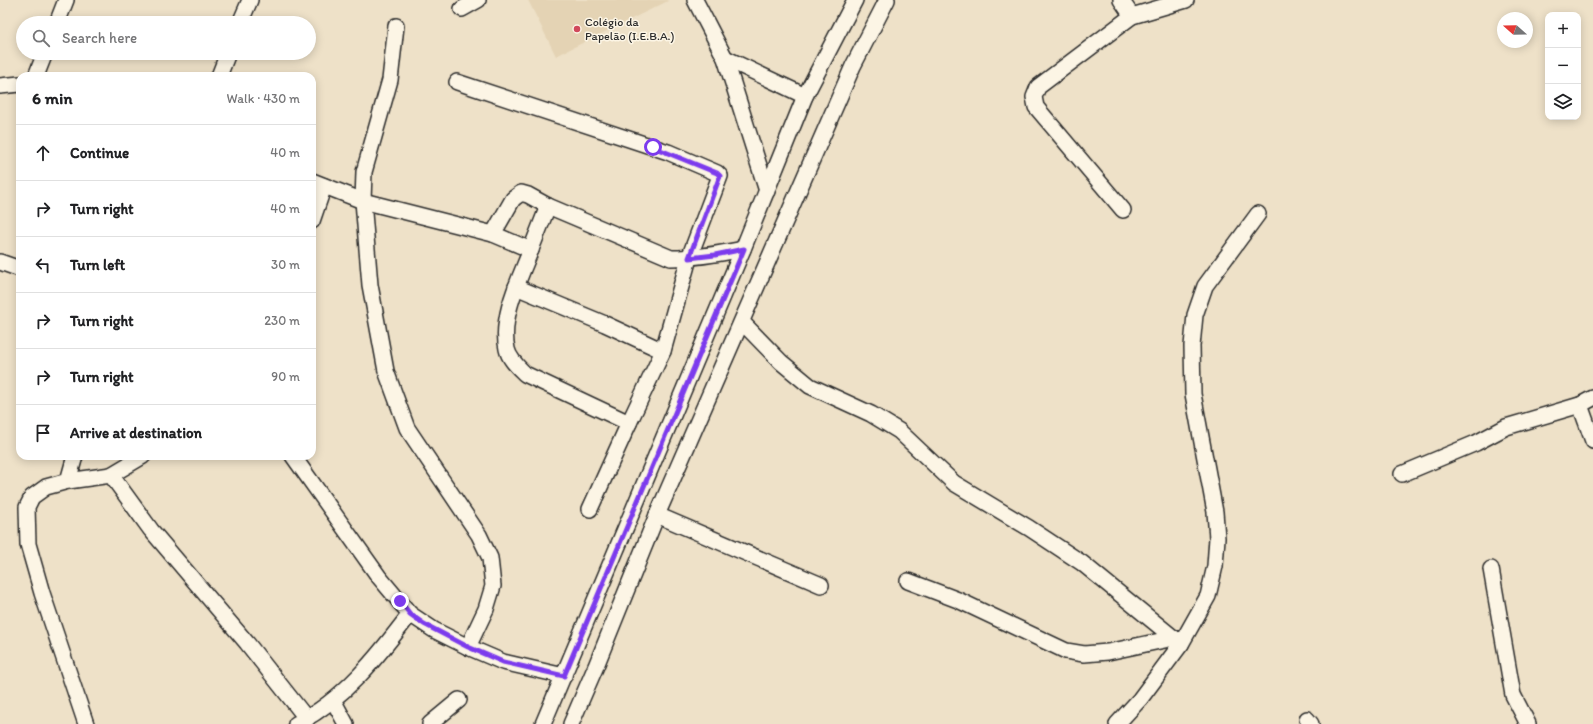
<!DOCTYPE html>
<html lang="en">
<head>
<meta charset="utf-8">
<style>
  :root { --surface:#fff; --page:#f6f6f6; --text:#202124; --muted:#757577; --line:#e0e0e0 }
  body { margin:0; font-family:Itim,sans-serif; background:var(--page); color:var(--text) }
  .controls { position:absolute; right:12px; top:12px; display:grid; overflow:hidden; border-radius:8px; box-shadow:0 2px 10px #0003 }
  .controls button { width:36px; height:36px; display:grid; place-items:center; padding:0; border:0; border-bottom:1px solid var(--line); background:var(--surface); color:var(--text); font:20px sans-serif }
  .compass { position:absolute; left:1497px; top:12px; width:36px; height:36px; border-radius:50%; background:var(--surface); box-shadow:0 2px 10px #0003; rotate:290deg }
  .stop { position:absolute; width:12px; height:12px; margin:-9px; border:3px solid #7c3aed; border-radius:50%; background:#fff }
  .stop.end { background:#7c3aed; border-color:#fff; box-shadow:0 1px 4px #0008 }
  .list { margin:0; padding:0; list-style:none }
  h2 { display:flex; justify-content:space-between; align-items:center; height:52px; margin:0; padding:0 16px; font-size:17px }
  h2 small { font-size:13px; font-weight:400; color:var(--muted) }
  .list li { display:grid; grid-template-columns:26px 1fr auto; gap:12px; align-items:center; box-sizing:border-box; height:56px; padding:0 16px; border-top:1px solid var(--line) }
  .list b { display:block; font-size:15px; white-space:nowrap }
  .list em { font-size:13px; font-style:normal; color:var(--muted) }
  .icon { flex:none; width:22px; height:22px; fill:none; stroke:currentColor; stroke-width:2; stroke-linecap:round; stroke-linejoin:round }
  .map { position:relative; flex:none; width:1593px; height:724px; overflow:hidden }
  .search { position:absolute; background:var(--surface); box-shadow:0 2px 10px #0003; left:16px; top:16px; width:300px; height:44px; display:flex; align-items:center; gap:10px; box-sizing:border-box; padding:0 14px; border-radius:22px; color:var(--muted); font-size:15px }
  .panel { position:absolute; background:var(--surface); box-shadow:0 2px 10px #0003; left:16px; top:72px; width:300px; height:388px; border-radius:12px }
  .map>svg:first-child { display:block }
  .built { fill:#e4d3b4 }
  .lines { fill:none; stroke-linecap:round; stroke-linejoin:round }
  .minor-casing { stroke:#2b2b2b; stroke-width:18 }
  .minor { stroke:#fcf5e5; stroke-width:15 }
  .route { stroke:#7c3aed; stroke-width:5 }
  .poi-dot { fill:#d1495b; stroke:#fcf5e5; stroke-width:1.5 }
  .labels { text-anchor:middle; dominant-baseline:central; stroke-width:3; stroke-linejoin:round; paint-order:stroke }
  .poi-label { font-size:12px; fill:#2b2b2b; stroke:#fcf5e5; text-anchor:start }
</style>
</head>
<body>
<div class="map">
<svg width="1593" height="724" viewBox="0 0 1593 724">
  <rect width="100%" height="100%" fill="#eee1c8"/>
  <filter id="ink" filterUnits="userSpaceOnUse"><feTurbulence type="fractalNoise" baseFrequency=".025" numOctaves="2"/><feDisplacementMap in="SourceGraphic" scale="8" xChannelSelector="R" yChannelSelector="G"/><feConvolveMatrix kernelMatrix="1 2 1 2 8 2 1 2 1" color-interpolation-filters="sRGB"/></filter>
  <g filter="url(#ink)">
    <polygon class="built" points="528,0 667,0 668,1 556,56"/>
    <g class="lines">
      <defs>
        <g id="minor">
          <polyline points="695,0 725,58 767,191"/>
          <polyline points="1121,0 1132,16"/>
          <polyline points="462,9 478,0"/>
          <polyline points="57,23 66,0"/>
          <polyline points="240,23 250,0"/>
          <polyline points="396,26 390,80 364,172 363,201 370,285 386,371 407,428 479,535 490,558 493,586 486,609 468,647"/>
          <polyline points="725,58 805,96"/>
          <polyline points="36,76 45,53"/>
          <polyline points="219,76 228,53"/>
          <path d="M457,82l211,70 49,21 3,3 -31,82 -26,93 -34,72 -104,-49c-7,-7 -16,-15 -18,-25 -7,-31 12,-69 23,-97 6,-15 12,-31 18,-46"/>
          <polyline points="0,86 20,84"/>
          <path d="M312,181l51,20 130,33 20,-35 8,-6 7,2 20,11 123,52c25,0 48,-4 72,-9"/>
          <polyline points="1123,210 1036,107 1034,97 1038,87 1132,16 1186,0"/>
          <polyline points="312,221 324,186"/>
          <polyline points="493,234 531,250"/>
          <polyline points="0,262 20,269"/>
          <polyline points="516,287 605,324 663,351"/>
          <polyline points="742,322 781,362 810,386 871,414 899,431 954,483 1029,528 1082,563 1181,644"/>
          <polyline points="1580,405 1593,441"/>
          <polyline points="75,456 68,481 46,487 32,497 27,507 28,544 42,593 86,724"/>
          <polyline points="293,456 379,577 410,614 434,630 468,647 503,662 564,676"/>
          <polyline points="1402,474 1476,443 1506,427 1580,405 1593,398"/>
          <polyline points="111,475 151,530 247,643 307,719"/>
          <polyline points="68,481 111,475 143,456"/>
          <polyline points="590,509 629,423"/>
          <polyline points="657,515 821,585"/>
          <polyline points="1491,569 1513,695 1528,724"/>
          <polyline points="908,581 958,600 1066,651 1084,654 1108,652 1174,638"/>
          <polyline points="333,700 346,724"/>
          <polyline points="1307,719 1311,724"/>
          <path d="M296,724c48,-24 83,-69 114,-110"/>
          <polyline points="430,724 459,700"/>
          <polyline points="543,724 743,249 805,96 855,0"/>
          <polyline points="571,724 596,666 657,515 853,66 887,0"/>
          <polyline points="1117,724 1140,699 1181,644 1208,596 1215,566 1217,538 1215,512 1193,394 1192,346 1195,315 1205,286 1258,214"/>
        </g>
      </defs>
      <use href="#minor" class="minor-casing"/>
      <use href="#minor" class="minor"/>
    </g>
  </g>
  <g class="lines" filter="url(#ink)">
    <polyline class="route" points="400,601 410,614 424,624 468,647 503,662 564,676 744,249 715,255 689,258 720,176 717,173 653,147"/>
  </g>
  <circle class="poi-dot" cx="577" cy="29" r="4"/>
  <g class="labels">
    <g class="poi-label">
      <text x="585" y="22">Colégio da<tspan x="585" dy="14">Papelão (I.E.B.A.)</tspan></text>
    </g>
  </g>
</svg>
<div class="controls">
<button>+</button>
<button>−</button>
<button><svg class="icon" aria-label="layers" viewBox="0 0 24 24"><path d="M12 4l9 5-9 5-9-5zM3 14l9 5 9-5"/></svg></button>
</div>
<svg class="compass" viewBox="-18 -18 36 36"><path d="M0-13l5 13h-10z" fill="#e53935"/><path d="M0 13l5-13h-10z" fill="#757577"/></svg>
<div class="stop" style="left:653px;top:147px"></div>
<div class="stop end" style="left:400px;top:601px"></div>
<div class="search"><svg class="icon" aria-label="search" viewBox="0 0 24 24"><circle cx="10" cy="10" r="6"/><path d="M15 15l6 6"/></svg>Search here</div>
<section class="panel">
<h2>6 min<small>Walk · 430 m</small></h2>
<ul class="list">
<li><svg class="icon" aria-label="ahead" viewBox="0 0 24 24"><path d="M12 20V5M6 11l6-6 6 6"/></svg><div><b>Continue</b></div><em>40 m</em></li>
<li><svg class="icon" aria-label="right" viewBox="0 0 24 24"><path d="M7 20v-9h11M14 6l5 5-5 5"/></svg><div><b>Turn right</b></div><em>40 m</em></li>
<li><svg class="icon" aria-label="left" viewBox="0 0 24 24"><path d="M17 20v-9H6M10 6l-5 5 5 5"/></svg><div><b>Turn left</b></div><em>30 m</em></li>
<li><svg class="icon" aria-label="right" viewBox="0 0 24 24"><path d="M7 20v-9h11M14 6l5 5-5 5"/></svg><div><b>Turn right</b></div><em>230 m</em></li>
<li><svg class="icon" aria-label="right" viewBox="0 0 24 24"><path d="M7 20v-9h11M14 6l5 5-5 5"/></svg><div><b>Turn right</b></div><em>90 m</em></li>
<li><svg class="icon" aria-label="arrive" viewBox="0 0 24 24"><path d="M6 21V4h12l-3 4 3 4H6"/></svg><div><b>Arrive at destination</b></div></li>
</ul>
</section>
</div>
</body>
</html>
